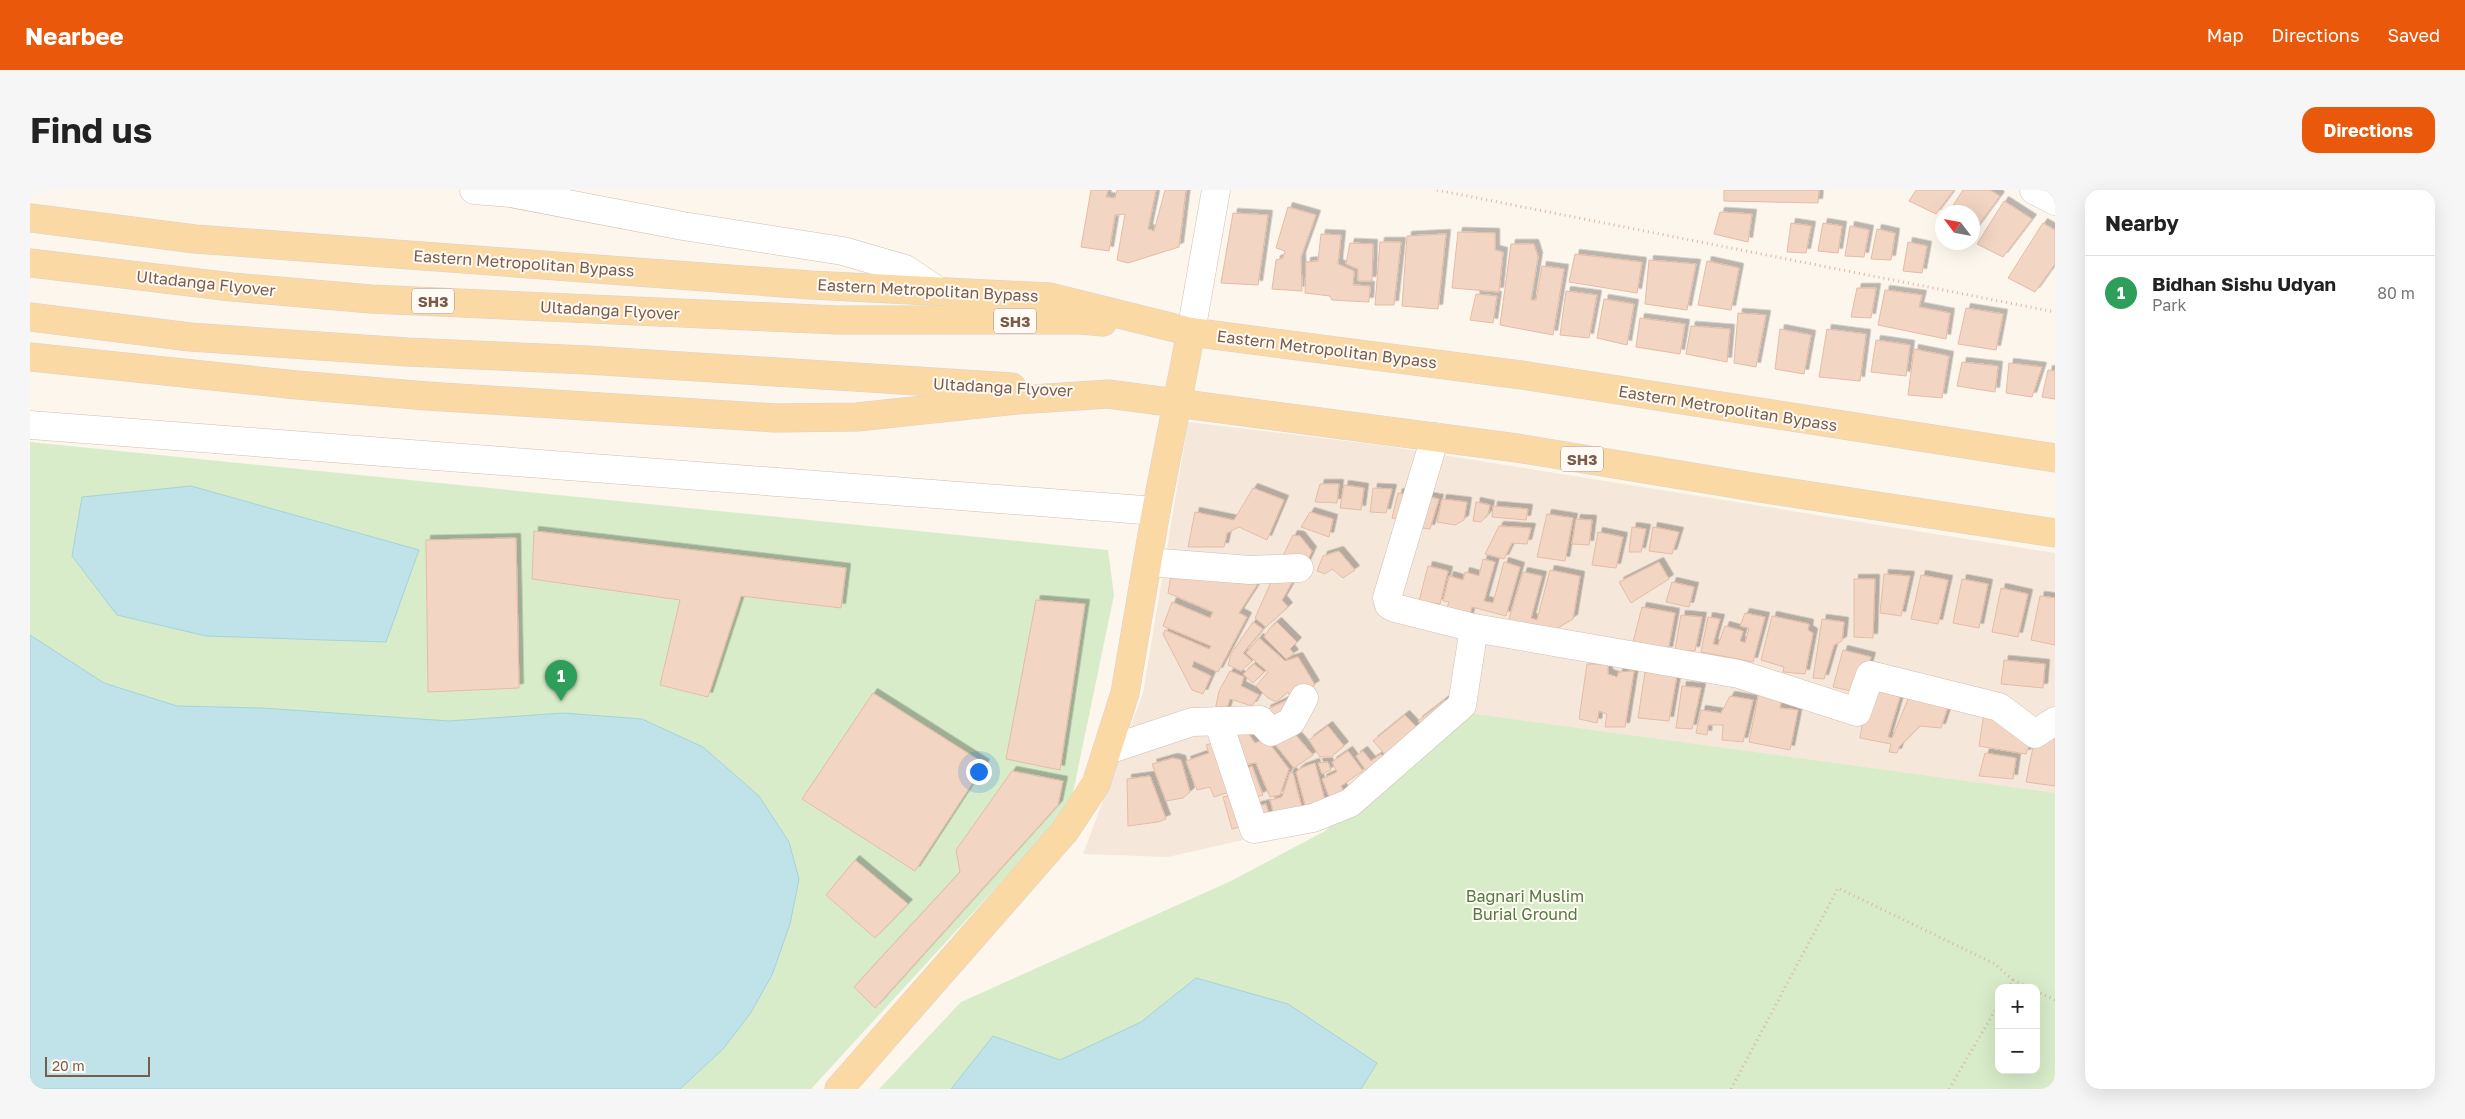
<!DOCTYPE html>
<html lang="en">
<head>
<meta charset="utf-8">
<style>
  :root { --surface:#fff; --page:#f6f6f6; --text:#222; --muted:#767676; --line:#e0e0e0; --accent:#ea580c }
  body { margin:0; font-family:"Golos Text",sans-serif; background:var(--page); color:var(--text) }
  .controls { position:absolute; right:15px; bottom:15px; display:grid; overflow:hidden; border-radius:10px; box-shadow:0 5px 20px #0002 }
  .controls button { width:45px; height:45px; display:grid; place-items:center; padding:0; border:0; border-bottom:1px solid var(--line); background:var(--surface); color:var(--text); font:25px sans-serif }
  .compass { position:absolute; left:1905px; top:15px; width:45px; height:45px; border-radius:50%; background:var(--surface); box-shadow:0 5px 20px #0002; rotate:302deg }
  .scale { position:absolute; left:15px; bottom:12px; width:105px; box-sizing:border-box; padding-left:5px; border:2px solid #7a5c4d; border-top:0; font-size:14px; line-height:18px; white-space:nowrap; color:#7a5c4d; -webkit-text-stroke:4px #fffaf3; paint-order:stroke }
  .you { position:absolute; left:948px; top:581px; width:18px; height:18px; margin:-12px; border:4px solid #fff; border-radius:50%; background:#1a73e8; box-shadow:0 0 0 8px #1a73e833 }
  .badge { display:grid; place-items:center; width:32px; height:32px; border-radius:50%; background:var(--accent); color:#fff; font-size:16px; font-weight:700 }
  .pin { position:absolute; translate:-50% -41px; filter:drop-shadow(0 1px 2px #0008) }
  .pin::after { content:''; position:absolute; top:26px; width:18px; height:15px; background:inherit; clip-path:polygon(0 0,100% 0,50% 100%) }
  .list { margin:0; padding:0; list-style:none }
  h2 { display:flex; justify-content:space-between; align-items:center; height:65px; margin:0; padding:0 20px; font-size:21px }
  h2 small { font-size:16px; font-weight:400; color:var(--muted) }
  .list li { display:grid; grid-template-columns:32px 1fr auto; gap:15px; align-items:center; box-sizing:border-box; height:75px; padding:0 20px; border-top:1px solid var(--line) }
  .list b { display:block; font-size:19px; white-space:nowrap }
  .list p { margin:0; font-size:16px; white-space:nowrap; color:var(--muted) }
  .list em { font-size:16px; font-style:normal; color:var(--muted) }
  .map { position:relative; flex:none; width:2025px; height:899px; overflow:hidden; border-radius:15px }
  header { display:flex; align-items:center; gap:30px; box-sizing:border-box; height:70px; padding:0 25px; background:var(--accent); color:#fff }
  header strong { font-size:24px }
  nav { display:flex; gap:28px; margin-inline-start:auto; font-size:18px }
  .intro { display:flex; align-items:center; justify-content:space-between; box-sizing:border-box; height:120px; padding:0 30px }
  h1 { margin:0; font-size:35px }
  .button { padding:12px 22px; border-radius:15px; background:var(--accent); color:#fff; font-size:18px; font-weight:700 }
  main { display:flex; gap:30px; padding:0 30px }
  aside { flex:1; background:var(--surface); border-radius:15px; box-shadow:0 5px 20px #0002 }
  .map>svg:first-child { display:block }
  .residential { fill:#f5e8da }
  .green { fill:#d8ecc9; fill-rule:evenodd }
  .water { fill:#bfe3e8; stroke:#a5d3da }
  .building { fill:#f3d5c3; stroke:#e6bba3; filter:url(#shadow) }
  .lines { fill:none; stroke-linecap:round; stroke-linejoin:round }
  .minor-casing { stroke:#d1beb0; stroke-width:29 }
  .major-casing { stroke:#dad1cd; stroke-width:29 }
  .path { stroke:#d9b8a5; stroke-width:3; stroke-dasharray:1 4; stroke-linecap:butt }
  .minor { stroke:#fff; stroke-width:28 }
  .major { stroke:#fbd9a5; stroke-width:28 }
  .labels { text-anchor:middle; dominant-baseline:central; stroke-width:4; stroke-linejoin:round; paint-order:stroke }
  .shield { fill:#fffaf3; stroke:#a28b7f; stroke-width:1 }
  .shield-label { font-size:15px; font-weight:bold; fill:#7a5c4d }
  .street-label { font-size:16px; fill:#7a5c4d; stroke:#fffaf3 }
  .park-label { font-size:16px; fill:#537a41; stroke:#fffaf3 }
</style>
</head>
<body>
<header>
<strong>Nearbee</strong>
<nav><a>Map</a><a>Directions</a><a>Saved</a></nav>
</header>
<div class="intro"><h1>Find us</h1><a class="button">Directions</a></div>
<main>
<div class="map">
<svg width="2025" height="899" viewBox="0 0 2025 899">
  <defs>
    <filter id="shadow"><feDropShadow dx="4.5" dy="-4.5" stdDeviation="0" flood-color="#0004"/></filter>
  </defs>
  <rect width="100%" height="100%" fill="#fdf6ec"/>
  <polygon class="residential" points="1158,232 1350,255 2025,363 2025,604 1284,634 1138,667 1053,664 1113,503"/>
  <g class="green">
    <polygon points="0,252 1078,360 1084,405 1040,617 781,899 0,899"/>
    <path d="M1430,522l595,81v296h-1176l82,-87 270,-121 94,-50zM1969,798h37v82h-37z"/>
  </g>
  <g class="water">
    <polygon points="161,296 389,360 356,452 176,446 87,425 42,366 52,307"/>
    <polygon points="0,445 74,493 147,516 232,518 419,531 533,523 612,529 673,557 729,606 759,652 769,689 760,734 742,785 720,824 693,859 650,899 0,899"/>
    <polygon points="1166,788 1258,814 1347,873 1331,899 921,899 963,846 1030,870 1111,832"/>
  </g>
  <g class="building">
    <polygon points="1061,0 1078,0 1076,7 1085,8 1087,0 1126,0 1118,39 1124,41 1135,0 1156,0 1149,57 1098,73 1087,70 1095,24 1085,25 1079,61 1051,57"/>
    <polygon points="1694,0 1789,0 1788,13 1694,11"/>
    <polygon points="1886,0 1924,0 1906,24 1879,11"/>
    <polygon points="1933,0 1960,0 1970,6 1942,44 1942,22 1919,22"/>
    <polygon points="1974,11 2002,29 1973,67 1947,54"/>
    <polygon points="1258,17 1286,25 1271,67 1272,101 1242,99 1246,70 1253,68 1255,61 1246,58"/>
    <polygon points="1690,22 1722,24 1718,52 1684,44"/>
    <polygon points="1203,23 1238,25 1228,95 1191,93"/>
    <polygon points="1761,33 1781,36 1776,63 1757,62"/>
    <polygon points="1793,33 1812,36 1808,63 1788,61"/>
    <polygon points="2013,33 2025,40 2025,74 2005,102 1978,88"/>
    <polygon points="1820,36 1839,40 1834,67 1815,66"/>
    <polygon points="1847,39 1865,43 1861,70 1841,69"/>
    <polygon points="1428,42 1465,43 1465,60 1473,62 1469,102 1422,98"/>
    <polygon points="1291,44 1311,45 1308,74 1324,81 1323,95 1340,96 1339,112 1302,110 1300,106 1275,103 1276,72 1288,71"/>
    <polygon points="1416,44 1408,119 1372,116 1377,46"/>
    <polygon points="1350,52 1371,52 1364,115 1345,115"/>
    <polygon points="1878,52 1897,56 1892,83 1873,81"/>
    <polygon points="1320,53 1343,54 1342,91 1328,91 1328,79 1316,74"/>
    <polygon points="1481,54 1504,54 1508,67 1501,110 1506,110 1512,76 1534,79 1523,145 1470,135"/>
    <polygon points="1545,64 1612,72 1607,103 1539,92"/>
    <polygon points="1619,70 1666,74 1657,120 1615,114"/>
    <polygon points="1677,71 1709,78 1701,120 1668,115"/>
    <polygon points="1827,98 1846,98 1841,128 1821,127"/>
    <polygon points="1855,100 1892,105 1889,117 1920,123 1916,149 1848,135"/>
    <polygon points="1536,101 1567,105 1559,148 1530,145"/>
    <polygon points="1446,104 1467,106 1463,133 1440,130"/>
    <polygon points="1574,109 1604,114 1597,155 1567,148"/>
    <polygon points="1936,118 1973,124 1966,160 1928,154"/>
    <polygon points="1708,123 1736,125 1726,177 1704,173"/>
    <polygon points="1610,128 1655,134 1650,164 1606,157"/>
    <polygon points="1661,136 1700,139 1697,172 1656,164"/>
    <polygon points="1750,139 1781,145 1774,184 1745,179"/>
    <polygon points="1797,139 1836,144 1830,191 1789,187"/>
    <polygon points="1846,150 1880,155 1876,186 1841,182"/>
    <polygon points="1884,159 1919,166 1912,208 1878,205"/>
    <polygon points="1932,172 1968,176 1965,202 1927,196"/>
    <polygon points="1979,173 2012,177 2002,207 1976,203"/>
    <polygon points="2018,180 2025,181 2025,209 2012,207"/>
    <polygon points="1290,294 1309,294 1307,313 1285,312"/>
    <polygon points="1314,295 1334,298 1331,320 1310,318"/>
    <polygon points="1223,298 1254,310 1237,350 1209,337 1197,343 1194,357 1158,357 1165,322 1204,330"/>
    <polygon points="1343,298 1362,299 1356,323 1340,322"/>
    <polygon points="1368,303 1379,305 1372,330 1362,328"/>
    <polygon points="1393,306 1409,309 1400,339 1384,337"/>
    <polygon points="1412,309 1437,312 1434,330 1425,335 1407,332"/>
    <polygon points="1446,312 1460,315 1458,324 1451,332 1443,331"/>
    <polygon points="1463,316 1498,319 1496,330 1462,327"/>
    <polygon points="1280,322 1303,329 1299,347 1271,337"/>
    <polygon points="1517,324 1543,328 1535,371 1507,367"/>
    <polygon points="1546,329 1562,330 1559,355 1542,354"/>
    <polygon points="1469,336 1501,338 1497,354 1482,353 1474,369 1455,364"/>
    <polygon points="1602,337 1616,339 1611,362 1599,362"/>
    <polygon points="1623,337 1649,342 1642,364 1619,361"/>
    <polygon points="504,341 816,378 811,418 711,406 678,507 630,495 650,410 502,389"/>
    <polygon points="1568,342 1593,347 1586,378 1562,375"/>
    <polygon points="1263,345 1270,346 1282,361 1276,374 1250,372"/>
    <polygon points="486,348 489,498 398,502 396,350"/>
    <polygon points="1309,361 1325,380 1313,388 1302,379 1295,384 1287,381 1293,366"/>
    <polygon points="1453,369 1465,372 1454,411 1463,413 1474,372 1490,377 1476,426 1442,417 1437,433 1414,427 1419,412 1413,411 1419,386 1433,390 1435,382 1449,386"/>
    <polygon points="1629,372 1639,389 1601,413 1589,392"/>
    <polygon points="1398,376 1418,381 1410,414 1389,411"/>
    <polygon points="1142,379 1223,388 1227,395 1209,423 1217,427 1188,482 1164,471 1162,477 1181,486 1173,504 1162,500 1133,444 1135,440 1179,459 1181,456 1133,436 1142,412 1180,428 1183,422 1138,403"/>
    <polygon points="1520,380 1550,386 1543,429 1519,443 1478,432 1493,382 1512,386 1501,428 1507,430"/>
    <polygon points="1245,383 1263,391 1252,410 1258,417 1236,437 1225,428"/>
    <polygon points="1854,384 1880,386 1871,426 1850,423"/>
    <polygon points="1891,385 1918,390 1908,434 1881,429"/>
    <polygon points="1824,389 1845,389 1843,448 1824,447"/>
    <polygon points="1932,389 1958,394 1949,438 1923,433"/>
    <polygon points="1642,392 1664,397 1659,417 1636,412"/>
    <polygon points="1971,398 1998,404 1988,447 1962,442"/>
    <polygon points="2010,406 2025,408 2025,455 2001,450"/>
    <polygon points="1006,410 1055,414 1030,580 976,569"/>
    <polygon points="1612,417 1645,423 1638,461 1602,456"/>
    <polygon points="1715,423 1735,427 1723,472 1671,462 1678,427 1690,429 1683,454 1688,455 1695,436 1713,441 1710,451 1715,453 1719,438 1710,436"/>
    <polygon points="1651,425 1672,427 1665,461 1645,460"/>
    <polygon points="1742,426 1779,434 1778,440 1783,443 1775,484 1753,482 1754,477 1731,470"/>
    <polygon points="1792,429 1814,432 1812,451 1804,455 1794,489 1783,488"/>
    <polygon points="1223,432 1233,439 1213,463 1222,471 1211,481 1198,475 1201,464"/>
    <polygon points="1247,432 1267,452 1260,459 1264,464 1256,469 1234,447 1240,438"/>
    <polygon points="1229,448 1255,471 1268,467 1285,495 1262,509 1258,502 1246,512 1238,508 1226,496 1238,482 1216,463"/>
    <polygon points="1813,460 1841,467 1830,503 1803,497"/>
    <polygon points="1974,470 2015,474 2013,498 1971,494"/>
    <polygon points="1224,474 1234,482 1223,493 1213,484"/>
    <polygon points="1557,474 1578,474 1578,484 1587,487 1589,482 1604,481 1595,537 1575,537 1577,524 1569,521 1567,533 1549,529"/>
    <polygon points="1200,481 1214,487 1211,496 1229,505 1222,516 1200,509 1195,524 1185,521 1189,501"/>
    <polygon points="1615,482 1647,485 1639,531 1608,528"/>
    <polygon points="1652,496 1671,498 1662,539 1646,538"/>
    <polygon points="1730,497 1753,501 1750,518 1768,520 1760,560 1719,552"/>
    <polygon points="1838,498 1870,507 1858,547 1862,548 1881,502 1920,510 1911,538 1890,536 1869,557 1867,563 1859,562 1861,554 1830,548"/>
    <polygon points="843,503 955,574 885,681 772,609"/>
    <polygon points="1700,506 1723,510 1713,552 1692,550 1693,535 1678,535 1677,545 1666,543 1671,520 1691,523"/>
    <polygon points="1259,509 1242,538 1236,520"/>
    <polygon points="1415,510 1423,520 1397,541 1388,531"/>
    <polygon points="1954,523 2001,549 1996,564 1949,556"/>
    <polygon points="1375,525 1392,543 1360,570 1343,551"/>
    <polygon points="1257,535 1283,565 1264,578 1239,547"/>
    <polygon points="1298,536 1314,556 1301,567 1290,567 1279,550"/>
    <polygon points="1215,539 1225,553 1236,549 1259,579 1250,605 1240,607 1226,573 1210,575 1198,545"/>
    <polygon points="2025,539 2025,596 1996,592 2003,557"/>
    <polygon points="1193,550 1202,601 1184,607 1180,597 1167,600 1156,571 1179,563 1176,555"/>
    <polygon points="1318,561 1333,581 1311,596 1318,609 1302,614 1292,589 1307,582 1302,572"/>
    <polygon points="1333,561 1341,571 1351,564 1360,575 1336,581 1326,566"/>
    <polygon points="1955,563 1986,568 1983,589 1949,586"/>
    <polygon points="1143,568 1151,570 1160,602 1153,608 1136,611 1122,574"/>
    <polygon points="1298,572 1301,580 1292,584 1288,573"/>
    <polygon points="1285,573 1297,618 1277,622 1266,582 1271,578"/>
    <polygon points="1222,576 1233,605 1221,609 1209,582"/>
    <polygon points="982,581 1033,591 1028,615 845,818 824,797 930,682 926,660"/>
    <polygon points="1260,582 1263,583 1274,625 1246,631 1240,610 1252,607"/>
    <polygon points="1120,586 1136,629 1128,632 1098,636 1097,589"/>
    <polygon points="1209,604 1221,634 1202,639 1193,607"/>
    <polygon points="1236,614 1241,632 1220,618"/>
    <polygon points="825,670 878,714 845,748 796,705"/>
  </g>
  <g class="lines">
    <defs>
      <g id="minor">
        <polyline points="444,0 480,3 653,36 813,61 875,79 908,101"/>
        <polyline points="2004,0 2025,11"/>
        <polyline points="1161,142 1186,0"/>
        <polyline points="0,235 1126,321"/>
        <polyline points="1405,247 1357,408 1359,415 1365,418 1444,438 1709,484 1827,522 1840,485 1969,517 2005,544 2025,531"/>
        <polyline points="1118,372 1220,380 1269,378"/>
        <polyline points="1188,531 1224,639 1283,628 1320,613 1432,515 1444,438"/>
        <polyline points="1078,560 1162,532 1230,530 1241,542 1261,532 1274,508"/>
      </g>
      <g id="major">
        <polyline points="0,28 165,49 781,95 1020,107 1161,142 1498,186 2025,268"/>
        <polyline points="0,73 202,97 341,109 807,130 1050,130 1073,132"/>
        <polyline points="0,127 160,147 377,162 557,170 982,197"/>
        <polyline points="0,167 267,195 397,206 746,228 827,227 987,210 1078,204 1487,258 1729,298 2025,343"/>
        <polyline points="809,899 1035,641 1066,594 1095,503 1126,321 1161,142"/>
      </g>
    </defs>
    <use href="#minor" class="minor-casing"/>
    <use href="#major" class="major-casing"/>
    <g class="path">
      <polyline points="1407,0 2025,122"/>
      <polyline points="1983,790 2000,798"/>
      <polyline points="2006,801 2025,810"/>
      <polyline points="1701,899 1808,698 1965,774 1983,790 1978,798"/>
      <polyline points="1919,899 1969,814"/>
    </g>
    <use href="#minor" class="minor"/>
    <use href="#major" class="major"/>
  </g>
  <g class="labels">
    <g class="shield">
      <rect x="382" y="98.5" width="42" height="25" rx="4"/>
      <rect x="964" y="118.5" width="42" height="25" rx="4"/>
      <rect x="1531" y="256.5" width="42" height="25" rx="4"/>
    </g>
    <g class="shield-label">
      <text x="403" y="111">SH3</text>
      <text x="985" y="131">SH3</text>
      <text x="1552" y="269">SH3</text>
    </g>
    <g class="street-label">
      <text transform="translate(494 73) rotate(4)">Eastern Metropolitan Bypass</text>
      <text transform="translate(176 93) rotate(6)">Ultadanga Flyover</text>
      <text transform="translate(898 100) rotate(3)">Eastern Metropolitan Bypass</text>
      <text transform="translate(580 120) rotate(3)">Ultadanga Flyover</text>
      <text transform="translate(1297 159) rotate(7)">Eastern Metropolitan Bypass</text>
      <text transform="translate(973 197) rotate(3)">Ultadanga Flyover</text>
      <text transform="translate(1698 218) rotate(9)">Eastern Metropolitan Bypass</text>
    </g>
    <g class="park-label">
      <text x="1495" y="706">Bagnari Muslim<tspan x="1495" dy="18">Burial Ground</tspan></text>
    </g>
  </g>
</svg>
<div class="controls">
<button>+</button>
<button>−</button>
</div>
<svg class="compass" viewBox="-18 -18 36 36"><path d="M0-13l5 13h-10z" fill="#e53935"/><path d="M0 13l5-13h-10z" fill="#767676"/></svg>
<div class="scale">20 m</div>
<div class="you"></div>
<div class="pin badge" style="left:531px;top:511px;background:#2e9e5b">1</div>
</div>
<aside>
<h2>Nearby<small></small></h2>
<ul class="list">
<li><span class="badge" style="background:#2e9e5b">1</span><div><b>Bidhan Sishu Udyan</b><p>Park</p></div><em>80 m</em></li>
</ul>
</aside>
</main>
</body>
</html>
